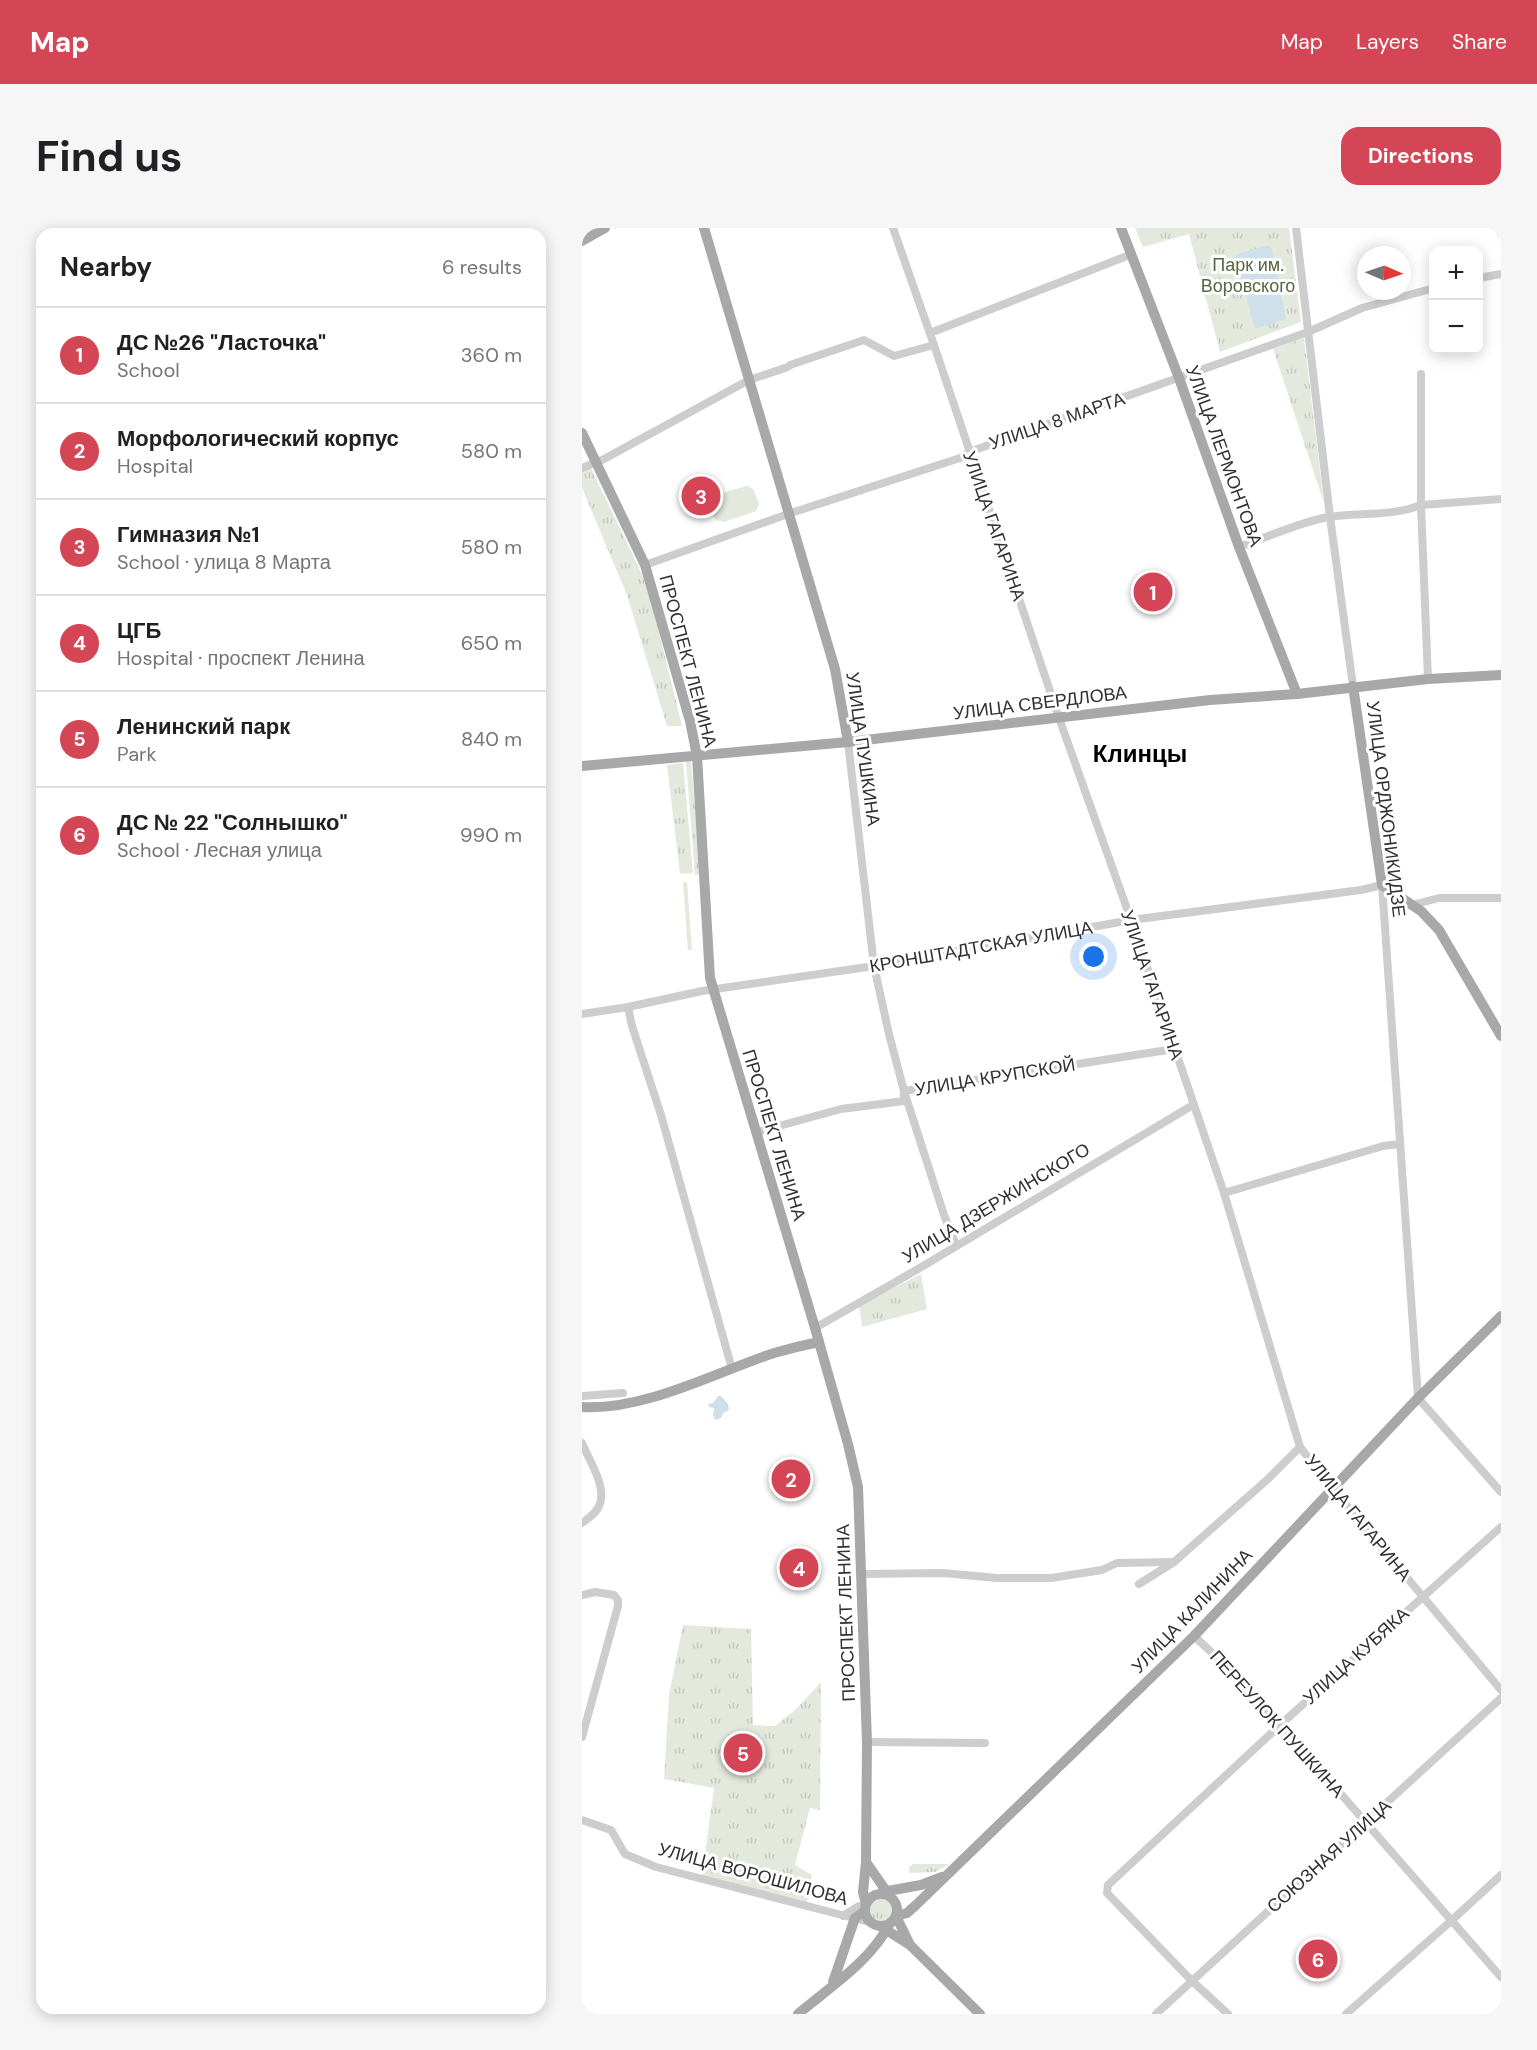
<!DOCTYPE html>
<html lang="en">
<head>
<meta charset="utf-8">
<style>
  :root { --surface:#fff; --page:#f6f6f6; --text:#202124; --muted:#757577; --line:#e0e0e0; --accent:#d44656 }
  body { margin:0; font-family:"DM Sans",sans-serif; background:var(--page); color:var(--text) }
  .controls { position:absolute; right:18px; top:18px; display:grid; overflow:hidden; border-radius:12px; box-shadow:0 3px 15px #0003 }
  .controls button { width:54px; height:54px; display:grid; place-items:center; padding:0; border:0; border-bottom:2px solid var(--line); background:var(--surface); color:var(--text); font:30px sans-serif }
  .compass { position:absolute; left:775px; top:18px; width:54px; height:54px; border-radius:50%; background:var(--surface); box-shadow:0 3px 15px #0003; rotate:92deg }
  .you { position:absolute; left:512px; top:729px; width:21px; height:21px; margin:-15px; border:4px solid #fff; border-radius:50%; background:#1a73e8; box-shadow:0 0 0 9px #1a73e833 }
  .badge { display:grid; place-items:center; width:39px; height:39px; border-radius:50%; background:var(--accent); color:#fff; font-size:20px; font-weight:700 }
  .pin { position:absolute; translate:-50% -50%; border:3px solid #fff; box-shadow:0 2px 6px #0006 }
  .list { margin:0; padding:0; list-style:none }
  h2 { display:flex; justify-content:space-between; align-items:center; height:78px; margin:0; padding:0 24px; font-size:26px }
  h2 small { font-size:20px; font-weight:400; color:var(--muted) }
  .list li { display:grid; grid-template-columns:39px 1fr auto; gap:18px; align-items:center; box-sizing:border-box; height:96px; padding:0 24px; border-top:2px solid var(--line) }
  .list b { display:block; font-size:22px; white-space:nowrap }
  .list p { margin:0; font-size:20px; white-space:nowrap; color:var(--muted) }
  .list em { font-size:20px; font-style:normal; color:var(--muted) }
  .map { position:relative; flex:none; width:919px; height:1786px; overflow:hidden; border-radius:18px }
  header { display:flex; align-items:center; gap:36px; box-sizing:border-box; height:84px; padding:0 30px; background:var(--accent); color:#fff }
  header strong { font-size:28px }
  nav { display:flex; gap:33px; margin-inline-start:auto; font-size:21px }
  .intro { display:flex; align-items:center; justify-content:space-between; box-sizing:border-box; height:144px; padding:0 36px }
  h1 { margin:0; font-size:42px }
  .button { padding:15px 27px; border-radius:18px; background:var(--accent); color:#fff; font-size:21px; font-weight:700 }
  main { display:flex; gap:36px; padding:0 36px }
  aside { flex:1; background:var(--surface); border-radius:18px; box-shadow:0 3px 15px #0003 }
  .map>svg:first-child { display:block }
  .grass { fill:url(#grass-tufts) }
  .pitch { fill:#e4e9dd }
  .water { fill:#cee0e9 }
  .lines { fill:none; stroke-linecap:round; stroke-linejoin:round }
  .minor { stroke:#cdcdcd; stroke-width:8 }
  .major { stroke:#a8a8a8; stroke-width:10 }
  .labels { text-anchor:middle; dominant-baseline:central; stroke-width:6; stroke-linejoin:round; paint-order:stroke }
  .park-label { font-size:18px; fill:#556842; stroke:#fff }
  .street-label { font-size:18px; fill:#303030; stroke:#fff }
  .district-label { font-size:24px; font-weight:bold; fill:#000; stroke:#fff }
</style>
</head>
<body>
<header>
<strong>Map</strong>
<nav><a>Map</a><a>Layers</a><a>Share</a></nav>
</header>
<div class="intro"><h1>Find us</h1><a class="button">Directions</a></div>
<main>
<aside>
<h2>Nearby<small>6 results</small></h2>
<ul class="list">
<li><span class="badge">1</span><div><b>ДС №26 &quot;Ласточка&quot;</b><p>School</p></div><em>360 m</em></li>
<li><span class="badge">2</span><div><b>Морфологический корпус</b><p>Hospital</p></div><em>580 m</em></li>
<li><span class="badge">3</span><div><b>Гимназия №1</b><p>School · улица 8 Марта</p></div><em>580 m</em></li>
<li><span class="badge">4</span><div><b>ЦГБ</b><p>Hospital · проспект Ленина</p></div><em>650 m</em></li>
<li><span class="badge">5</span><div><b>Ленинский парк</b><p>Park</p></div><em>840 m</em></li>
<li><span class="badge">6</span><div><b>ДС № 22 &quot;Солнышко&quot;</b><p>School · Лесная улица</p></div><em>990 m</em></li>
</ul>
</aside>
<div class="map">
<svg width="919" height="1786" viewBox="0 0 919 1786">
  <defs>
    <pattern id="grass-tufts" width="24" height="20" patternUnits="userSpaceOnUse" patternTransform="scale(1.5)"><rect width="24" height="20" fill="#e4e9dd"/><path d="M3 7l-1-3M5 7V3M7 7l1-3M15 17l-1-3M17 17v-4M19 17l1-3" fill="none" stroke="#c4c8be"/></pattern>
  </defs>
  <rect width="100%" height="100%" fill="#fff"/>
  <g class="grass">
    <polygon points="553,0 707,0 719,94 638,124 607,6 561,19"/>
    <polygon points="722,110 742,275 691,121"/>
    <polygon points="8,238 58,342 69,371 100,498 85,498 45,367 0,260 0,243"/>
    <polygon points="104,533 109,533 119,646 113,647"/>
    <polygon points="101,535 111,645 98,646 85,537"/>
    <polygon points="105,654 110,722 106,722 101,655"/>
    <polygon points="339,1046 345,1081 280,1099 277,1077"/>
    <polygon points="101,1397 169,1401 171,1497 193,1498 213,1482 239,1454 238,1582 228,1580 213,1637 230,1647 225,1674 120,1648 132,1560 82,1551 87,1467"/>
    <polygon points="331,1636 368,1636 353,1644 327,1645 327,1639"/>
    <circle cx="300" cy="1682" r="12"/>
  </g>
  <path class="pitch" d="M166,258l6,4 5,14 -3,7 -32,11 -8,-2c-3,-4 -8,-13 -6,-19 2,-6 31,-14 38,-15z"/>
  <g class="water">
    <polygon points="684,18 688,18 690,22 704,91 673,101 654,32 654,27 658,25"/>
    <polygon points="136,1168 139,1168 146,1176 147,1182 141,1185 139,1190 133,1192 131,1187 132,1180 127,1179 126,1176 131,1175"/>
  </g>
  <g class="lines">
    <g class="minor">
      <polyline points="311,0 352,117 477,490 549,692 642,965 718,1219 750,1260 919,1462"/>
      <polyline points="714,0 748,289 771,458"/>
      <polyline points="918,0 919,6"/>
      <polyline points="897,50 919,46"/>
      <polyline points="348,105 550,26"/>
      <polyline points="839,146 839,277 846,451"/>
      <polyline points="0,240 22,231 167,152 206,139 208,137 282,112 312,128 352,117"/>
      <path d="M657,319c29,-10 58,-24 89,-30 31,-5 63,0 93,-12l80,-6"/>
      <polyline points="63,337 206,286 378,230 387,224 726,104 780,80 852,60"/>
      <polyline points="266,514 292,738 307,806 322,863 362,987 374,1017"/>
      <polyline points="830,677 857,670 919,670"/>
      <polyline points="46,779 50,798 79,887 150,1141"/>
      <polyline points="0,786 46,779 120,763 292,738 549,692 779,662 800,657 836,1170 919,1264"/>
      <polyline points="175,904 259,881 322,873 322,863 592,821"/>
      <polyline points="642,965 801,918 818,916"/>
      <polyline points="233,1100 336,1041 611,877"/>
      <polyline points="0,1168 41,1165"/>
      <path d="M0,1215c7,17 26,45 17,63 -3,8 -11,12 -17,17"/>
      <polyline points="279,1346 361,1345 415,1350 469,1350 520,1342 535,1335 592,1334"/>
      <polyline points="557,1356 592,1334 686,1251 718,1219"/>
      <polyline points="0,1367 13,1364 32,1367 36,1372 36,1378 0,1509"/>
      <polyline points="612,1408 660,1453 919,1749"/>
      <polyline points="285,1514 403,1515"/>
      <polyline points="0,1592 29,1602 43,1626 74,1639 291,1695"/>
      <polyline points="261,1688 277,1678 284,1678"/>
      <polyline points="574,1786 919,1470"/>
      <polyline points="646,1786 609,1752 525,1665 526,1657 698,1497 919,1299"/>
      <polyline points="764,1786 869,1693 919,1647"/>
    </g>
    <g class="major">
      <polyline points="122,0 253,441 266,514"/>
      <polyline points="539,0 597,150 657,319 715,466"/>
      <polyline points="0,13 23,0"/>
      <polyline points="0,205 63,337 108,493 115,528 128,750 233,1100 266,1216 276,1259 285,1514 284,1634 281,1664 284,1676"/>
      <polyline points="771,458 800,657 839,683 857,702 919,808"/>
      <polyline points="0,538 266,514 628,472 715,466 846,451 919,447"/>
      <path d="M0,1179c62,4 134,-35 192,-54 14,-4 30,-8 45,-11"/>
      <polyline points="284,1634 307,1667"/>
      <polyline points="300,1664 339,1657 360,1649"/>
      <circle cx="299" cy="1682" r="16"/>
      <polyline points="314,1688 325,1685 334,1677 612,1408 836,1170 919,1088"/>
      <polyline points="314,1688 328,1717"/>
      <polyline points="298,1698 328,1717 398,1786"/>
      <polyline points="251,1754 273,1690 283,1683"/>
      <path d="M216,1786c32,-27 73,-53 92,-91"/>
    </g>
  </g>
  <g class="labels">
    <g class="park-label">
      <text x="666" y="37">Парк им.<tspan x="666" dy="21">Воровского</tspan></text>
    </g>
    <g class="street-label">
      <text transform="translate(475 193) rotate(-19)">УЛИЦА 8 МАРТА</text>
      <text transform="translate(642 228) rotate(70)">УЛИЦА ЛЕРМОНТОВА</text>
      <text transform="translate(412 298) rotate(71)">УЛИЦА ГАГАРИНА</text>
      <text transform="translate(106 433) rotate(75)">ПРОСПЕКТ ЛЕНИНА</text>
      <text transform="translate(458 475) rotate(-7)">УЛИЦА СВЕРДЛОВА</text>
      <text transform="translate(281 521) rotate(82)">УЛИЦА ПУШКИНА</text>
      <text transform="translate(804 581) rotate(83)">УЛИЦА ОРДЖОНИКИДЗЕ</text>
      <text transform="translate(399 719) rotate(-10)">КРОНШТАДТСКАЯ УЛИЦА</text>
      <text transform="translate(570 757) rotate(71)">УЛИЦА ГАГАРИНА</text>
      <text transform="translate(413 849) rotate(-9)">УЛИЦА КРУПСКОЙ</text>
      <text transform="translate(192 907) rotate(73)">ПРОСПЕКТ ЛЕНИНА</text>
      <text transform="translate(414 975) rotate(-31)">УЛИЦА ДЗЕРЖИНСКОГО</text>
      <text transform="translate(776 1290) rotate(51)">УЛИЦА ГАГАРИНА</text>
      <text transform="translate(610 1383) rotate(-46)">УЛИЦА КАЛИНИНА</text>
      <text transform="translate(264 1385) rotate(-92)">ПРОСПЕКТ ЛЕНИНА</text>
      <text transform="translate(774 1428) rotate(-42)">УЛИЦА КУБЯКА</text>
      <text transform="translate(695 1496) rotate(48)">ПЕРЕУЛОК ПУШКИНА</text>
      <text transform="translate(747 1628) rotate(-42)">СОЮЗНАЯ УЛИЦА</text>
      <text transform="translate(171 1646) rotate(15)">УЛИЦА ВОРОШИЛОВА</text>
    </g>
    <g class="district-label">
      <text x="558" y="525">Клинцы</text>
    </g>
  </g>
</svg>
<div class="controls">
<button>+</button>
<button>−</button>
</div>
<svg class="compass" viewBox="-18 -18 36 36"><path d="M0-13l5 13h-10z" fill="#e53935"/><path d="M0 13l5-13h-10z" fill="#757577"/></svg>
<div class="you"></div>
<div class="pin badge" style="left:571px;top:364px">1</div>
<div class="pin badge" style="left:209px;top:1251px">2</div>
<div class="pin badge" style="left:119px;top:268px">3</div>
<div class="pin badge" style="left:217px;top:1340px">4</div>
<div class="pin badge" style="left:161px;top:1525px">5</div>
<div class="pin badge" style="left:736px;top:1731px">6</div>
</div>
</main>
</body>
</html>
